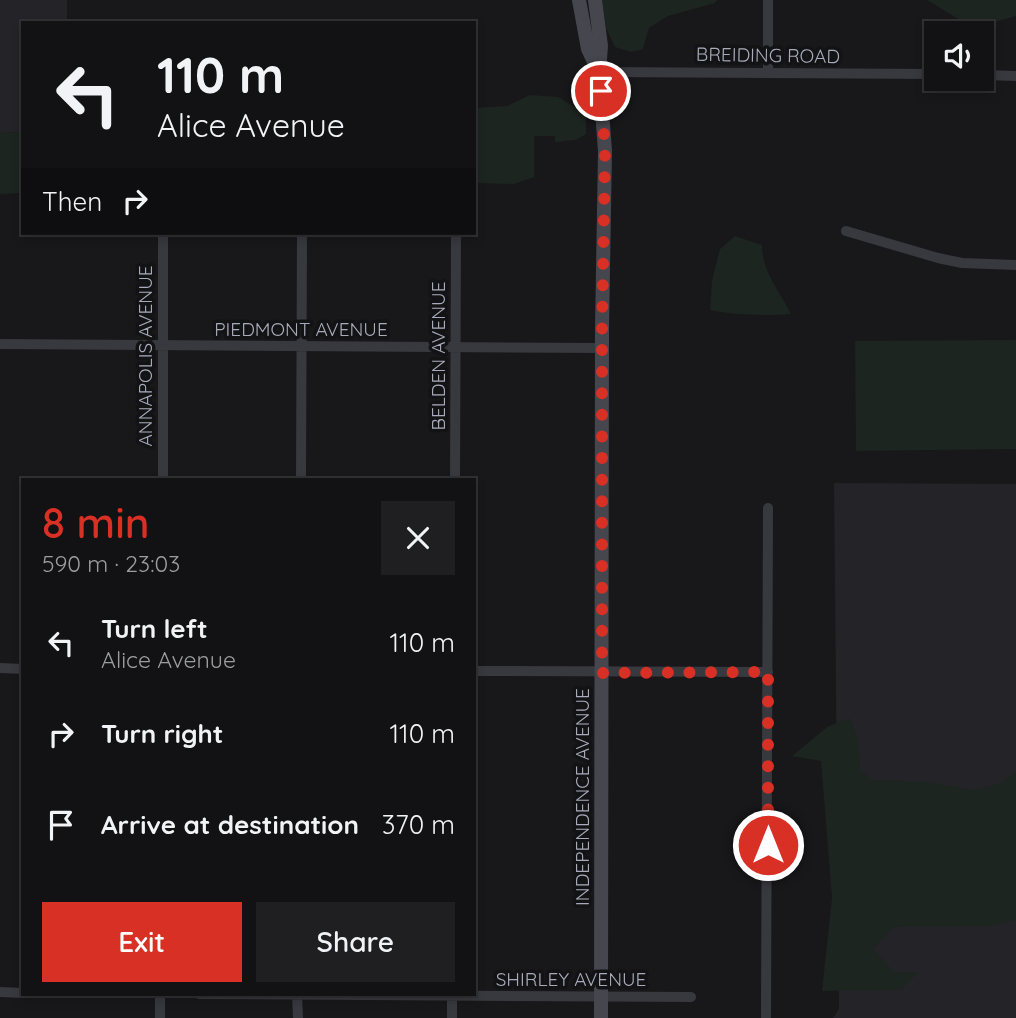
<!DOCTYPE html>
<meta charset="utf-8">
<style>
:root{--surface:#121114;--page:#1f1f22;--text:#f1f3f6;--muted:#9c9da0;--line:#313134;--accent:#d93025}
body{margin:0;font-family:Quicksand,sans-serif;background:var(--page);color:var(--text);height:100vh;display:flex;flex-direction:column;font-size:26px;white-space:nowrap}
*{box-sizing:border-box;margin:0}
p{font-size:23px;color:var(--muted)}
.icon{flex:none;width:38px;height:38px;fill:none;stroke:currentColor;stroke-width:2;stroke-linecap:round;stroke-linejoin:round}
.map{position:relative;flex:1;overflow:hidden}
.drawer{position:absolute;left:21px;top:478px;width:455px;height:518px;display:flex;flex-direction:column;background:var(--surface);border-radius:0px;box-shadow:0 4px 10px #0003,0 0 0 2px var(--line)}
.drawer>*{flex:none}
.guide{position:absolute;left:21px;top:21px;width:455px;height:214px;border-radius:0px;box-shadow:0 4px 10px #0003,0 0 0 2px var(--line);background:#121114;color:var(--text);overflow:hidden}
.buttons{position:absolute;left:924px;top:21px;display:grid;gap:14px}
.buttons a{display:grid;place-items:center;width:70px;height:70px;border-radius:0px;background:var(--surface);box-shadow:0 4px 10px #0003,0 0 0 2px var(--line);font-size:35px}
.pin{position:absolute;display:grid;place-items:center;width:60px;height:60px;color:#fff;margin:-30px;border:4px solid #fff;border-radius:50%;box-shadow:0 2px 7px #0007}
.me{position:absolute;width:77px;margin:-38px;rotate:0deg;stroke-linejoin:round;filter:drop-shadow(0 0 5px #0008)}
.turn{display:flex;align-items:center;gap:24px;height:147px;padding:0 21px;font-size:32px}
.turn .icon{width:91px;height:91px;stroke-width:2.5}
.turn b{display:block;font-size:49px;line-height:60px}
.then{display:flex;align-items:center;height:66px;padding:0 21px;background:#0003;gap:14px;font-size:26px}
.round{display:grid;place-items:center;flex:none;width:74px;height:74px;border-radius:0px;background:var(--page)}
.overview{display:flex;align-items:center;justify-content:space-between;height:119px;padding:0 21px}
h1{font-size:42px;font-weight:600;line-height:52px;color:var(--accent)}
.action{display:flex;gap:14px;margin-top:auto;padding:14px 21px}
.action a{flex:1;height:80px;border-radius:0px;background:var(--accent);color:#fff;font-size:28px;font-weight:600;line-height:80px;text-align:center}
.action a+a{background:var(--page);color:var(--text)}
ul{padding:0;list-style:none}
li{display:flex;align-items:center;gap:21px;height:91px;padding:0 21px}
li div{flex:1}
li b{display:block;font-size:26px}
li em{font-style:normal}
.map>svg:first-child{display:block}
</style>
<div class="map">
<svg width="1016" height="1018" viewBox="0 0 1016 1018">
<rect width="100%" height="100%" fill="#18171a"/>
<path fill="#242327" d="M0,0H67V23H23V132L0,133Z
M834,483L1016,484V1018H833L839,1009Z"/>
<path fill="#1d2520" d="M602,0H717L715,3L668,16L649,28L643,49L631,52L615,47L606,28Z
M927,0H1016V16L988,24L960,20Z
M530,95L558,97L586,114V134L576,140L555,142V136H534V177L514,184L474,183V108L507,106Z
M23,132V193L0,194V133Z
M735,236L762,245C762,272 780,291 791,314C767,316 733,315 710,310L712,281L720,249Z
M1016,340V449L856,451L855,341Z
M850,718L858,741L860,770L871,780L929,782L973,790L1002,783L1016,771V920L990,926L893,927L873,949L894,972L918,973L901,990L822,991L832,898L821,761L792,756L827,727Z"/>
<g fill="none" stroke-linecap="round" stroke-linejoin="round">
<path stroke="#38383f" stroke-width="10" d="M599,72L936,74
M768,73V0
M982,75L1016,76
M846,231L938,258L962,263L1016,265
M0,344L602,348
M163,480V233
M301,480L302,233
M455,480L456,233
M0,668L23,669
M474,671L768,672
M0,992L23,993
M160,994V1018
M199,994L691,997
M297,994L298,1018
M452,1018V994
M766,1018L768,508"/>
<path stroke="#46464f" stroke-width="14" d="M579,0L588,49L598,70
M595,0L601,46L599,72L605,151L602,329L601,1018"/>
</g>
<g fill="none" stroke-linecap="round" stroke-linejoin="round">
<path stroke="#d93025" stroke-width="12" stroke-dasharray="0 21.6" d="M601,91L605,151L602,329V673L768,672V845"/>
</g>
<g text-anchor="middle" stroke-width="7" stroke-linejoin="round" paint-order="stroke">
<g font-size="19" fill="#a9abba" stroke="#131215">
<text transform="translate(768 55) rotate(1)" y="7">BREIDING ROAD</text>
<text x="301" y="336">PIEDMONT AVENUE</text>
<text transform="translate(145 356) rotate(-90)" y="7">ANNAPOLIS AVENUE</text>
<text transform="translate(438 356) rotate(-90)" y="7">BELDEN AVENUE</text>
<text transform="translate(582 797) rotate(-90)" y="7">INDEPENDENCE AVENUE</text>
<text x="571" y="986">SHIRLEY AVENUE</text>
</g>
</g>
</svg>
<div class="buttons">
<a><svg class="icon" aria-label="sound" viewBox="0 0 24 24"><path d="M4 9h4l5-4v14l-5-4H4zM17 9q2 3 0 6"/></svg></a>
</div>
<div class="pin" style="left:601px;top:91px;background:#d93025"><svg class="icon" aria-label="arrive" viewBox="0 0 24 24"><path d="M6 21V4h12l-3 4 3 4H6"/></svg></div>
<svg class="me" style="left:768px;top:845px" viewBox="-20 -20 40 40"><circle r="17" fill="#d93025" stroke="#fff" stroke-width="3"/><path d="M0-11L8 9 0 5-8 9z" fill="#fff"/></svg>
<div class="guide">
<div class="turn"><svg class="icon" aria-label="left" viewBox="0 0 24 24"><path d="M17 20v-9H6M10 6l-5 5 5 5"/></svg><div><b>110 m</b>Alice Avenue</div></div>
<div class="then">Then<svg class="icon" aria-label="right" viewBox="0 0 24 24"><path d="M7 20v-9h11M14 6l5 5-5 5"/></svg></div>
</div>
<section class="drawer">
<div class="overview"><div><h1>8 min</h1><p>590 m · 23:03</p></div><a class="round"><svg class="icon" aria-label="close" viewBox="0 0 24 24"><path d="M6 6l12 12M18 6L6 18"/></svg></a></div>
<ul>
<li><svg class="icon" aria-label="left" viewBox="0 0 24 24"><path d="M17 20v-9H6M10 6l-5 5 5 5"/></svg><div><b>Turn left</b><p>Alice Avenue</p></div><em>110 m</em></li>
<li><svg class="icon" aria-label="right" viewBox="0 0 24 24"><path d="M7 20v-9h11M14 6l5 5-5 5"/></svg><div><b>Turn right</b></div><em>110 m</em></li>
<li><svg class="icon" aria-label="arrive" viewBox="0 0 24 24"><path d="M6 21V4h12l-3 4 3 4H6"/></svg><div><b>Arrive at destination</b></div><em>370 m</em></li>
</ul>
<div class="action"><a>Exit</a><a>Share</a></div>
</section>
</div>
